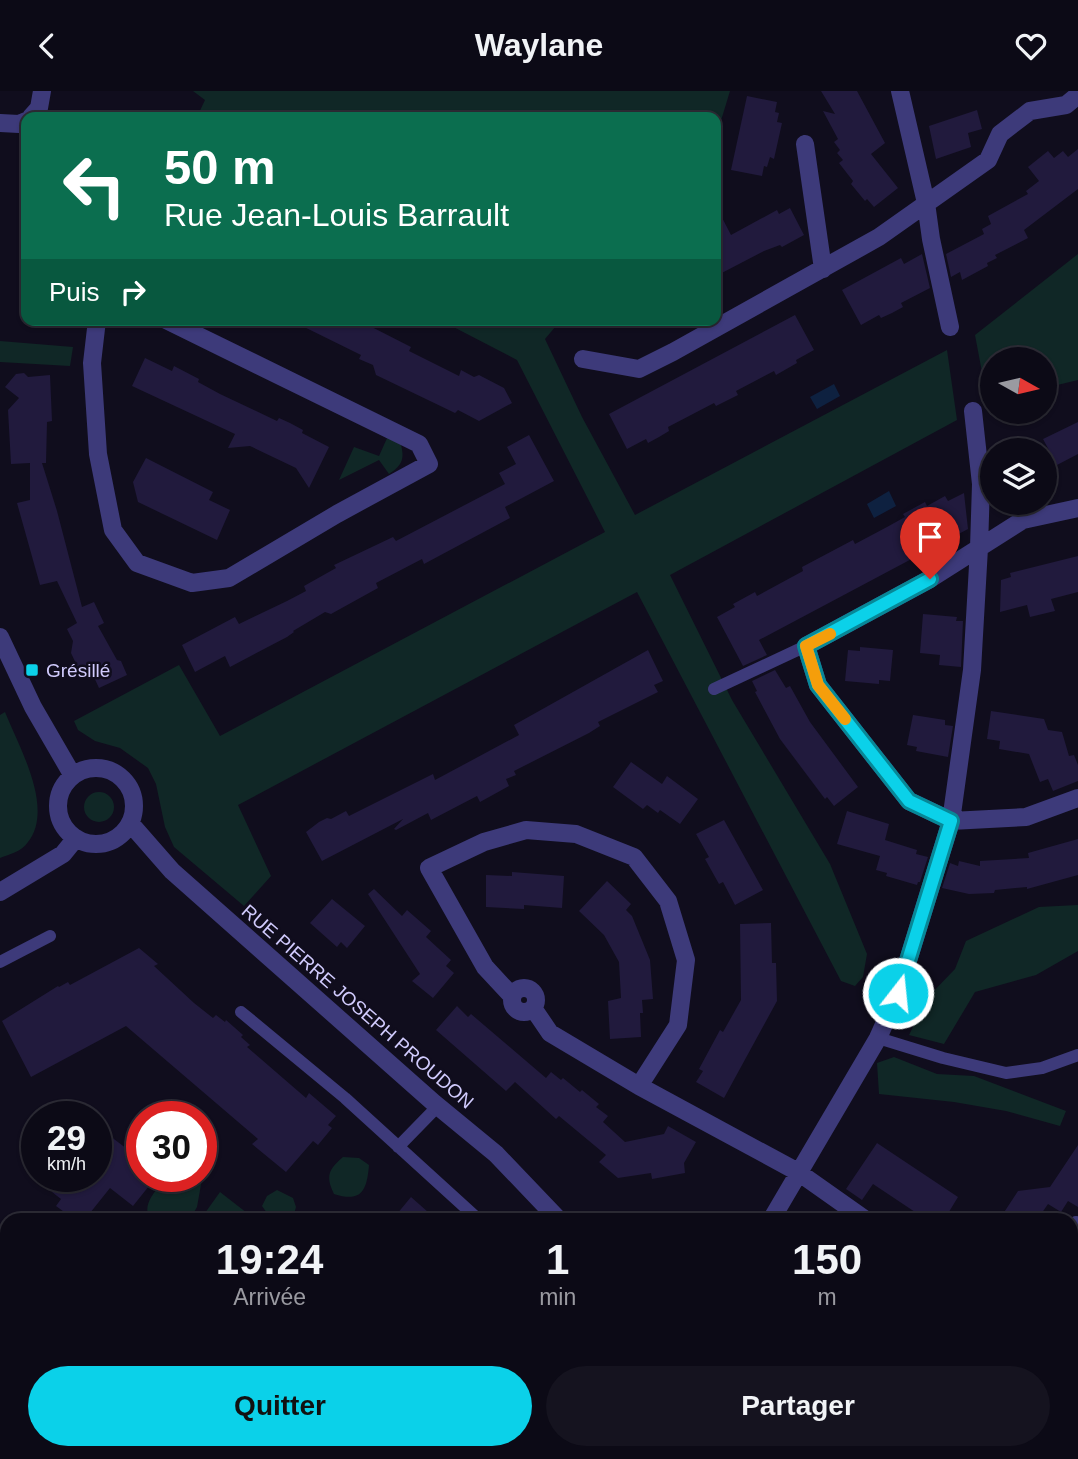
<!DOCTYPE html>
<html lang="fr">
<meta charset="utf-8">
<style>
:root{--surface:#0c0a16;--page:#15131f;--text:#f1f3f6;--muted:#9a9aa1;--line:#2c2b35;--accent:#0bd1e9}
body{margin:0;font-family:Arial,sans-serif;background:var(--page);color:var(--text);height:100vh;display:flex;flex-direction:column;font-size:26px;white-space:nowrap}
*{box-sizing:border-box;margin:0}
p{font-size:23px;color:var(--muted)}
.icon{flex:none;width:38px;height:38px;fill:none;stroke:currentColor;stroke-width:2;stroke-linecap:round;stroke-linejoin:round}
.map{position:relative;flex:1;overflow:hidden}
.details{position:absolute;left:0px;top:1122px;width:1078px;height:247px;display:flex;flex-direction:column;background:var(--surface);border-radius:21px 21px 0 0;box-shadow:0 2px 5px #0004,0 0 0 2px var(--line)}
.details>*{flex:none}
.banner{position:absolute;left:21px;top:21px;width:700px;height:214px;border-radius:14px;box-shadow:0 2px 5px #0004,0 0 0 2px var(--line);background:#0b6e4f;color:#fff;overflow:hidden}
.needle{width:46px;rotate:98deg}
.fabs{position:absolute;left:980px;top:256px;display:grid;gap:14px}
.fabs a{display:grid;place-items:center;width:77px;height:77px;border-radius:50%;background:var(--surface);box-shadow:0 2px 5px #0004,0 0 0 2px var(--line);font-size:35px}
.speed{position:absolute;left:21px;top:1010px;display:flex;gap:14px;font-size:35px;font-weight:700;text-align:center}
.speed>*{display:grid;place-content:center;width:91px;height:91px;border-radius:50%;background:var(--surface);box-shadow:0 2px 5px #0004,0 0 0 2px var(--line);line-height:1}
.speed small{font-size:18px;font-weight:400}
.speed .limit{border:10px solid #d22;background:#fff;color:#111}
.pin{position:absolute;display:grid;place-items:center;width:60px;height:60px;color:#fff;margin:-72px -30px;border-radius:50% 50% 50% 0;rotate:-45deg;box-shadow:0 0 7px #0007}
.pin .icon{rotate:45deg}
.me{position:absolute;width:77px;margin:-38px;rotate:16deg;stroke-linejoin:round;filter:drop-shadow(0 0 5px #0008)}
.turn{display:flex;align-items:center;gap:24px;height:147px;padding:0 28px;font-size:32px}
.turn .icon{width:91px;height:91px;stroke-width:2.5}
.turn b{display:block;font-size:49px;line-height:60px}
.then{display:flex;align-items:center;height:66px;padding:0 28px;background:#0003;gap:14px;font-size:26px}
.eta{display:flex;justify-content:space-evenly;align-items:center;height:119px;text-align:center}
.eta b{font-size:42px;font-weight:800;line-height:49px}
.action{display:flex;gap:14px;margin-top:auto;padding:14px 28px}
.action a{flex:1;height:80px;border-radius:42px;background:var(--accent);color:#111;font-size:28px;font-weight:800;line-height:80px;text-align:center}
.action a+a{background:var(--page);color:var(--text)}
header{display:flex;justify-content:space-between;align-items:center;height:91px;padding:0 28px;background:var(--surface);font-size:32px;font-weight:800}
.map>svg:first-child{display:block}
</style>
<header><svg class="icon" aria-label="back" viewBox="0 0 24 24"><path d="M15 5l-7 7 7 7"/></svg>Waylane<svg class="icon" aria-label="heart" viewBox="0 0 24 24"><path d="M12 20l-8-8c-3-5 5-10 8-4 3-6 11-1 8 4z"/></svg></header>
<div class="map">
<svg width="1078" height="1368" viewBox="0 0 1078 1368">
<rect width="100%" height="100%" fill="#100d1d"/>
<path fill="#102726" d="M193,0H730L716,46V26H197L205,9Z
M1078,163V289L1045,297V268H992V312L988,313L975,244Z
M440,229H561L545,248L582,326L635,424L947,259L957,329L670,484L732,609L830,773L867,863L863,886L855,895L841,890L637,501L238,714L271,785L244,815L174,756L165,736L156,693L148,677L120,657L95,650L78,639L74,630L179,574L220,645L605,441L517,269Z
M0,250L73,256L70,275L0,271Z
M388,345L401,354C405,369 401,375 389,383L379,369L339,389L354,356L379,365Z
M5,621C18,654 55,717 28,751C21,761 10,763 0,767V624Z
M84 716a15 15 0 1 1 30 0a15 15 0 1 1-30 0Z
M1078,814V860L1036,884L975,901L944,953L909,944L928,906L955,878L966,850L1039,816Z
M894,966L937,983L974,985L1066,1020L1060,1035L1006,1020L954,1011L879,1003L877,972Z
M343,1066L359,1067L369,1074C367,1099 362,1112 334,1103C325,1085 329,1078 343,1066Z
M156,1085H200L202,1088L197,1116L190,1128L150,1129C143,1115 151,1106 159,1095L152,1090Z
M277,1099L293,1107L296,1116L293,1127L272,1129L262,1115L267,1105Z
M220,1101L256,1129H200Z
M7,1254V1362H41L42,1368H0V1268L4,1265Z
M181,1362H324L319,1368H177Z
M785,1362H964L974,1368H790Z"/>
<path fill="#0e2140" d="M834,293L840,305L817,318L810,306Z
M889,400L896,415L874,427L867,413Z"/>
<path fill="#211a3d" d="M821,0H857L885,52L871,63L898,97L874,116L867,108L865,110L851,93L853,90L839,72L843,69L837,62L840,59L834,51L838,48L823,20L835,23Z
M747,5L777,11L775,21L779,22L777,31L782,32L774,68L770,66L767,76L764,75L762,85L731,79Z
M977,19L982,38L968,42L971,56L936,68L929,35Z
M1078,58V98L1024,139L1028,147L995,164L997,167L987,172L988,175L962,189L960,181L951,186L946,163L984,143L982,138L991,133L988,125L1028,103L1026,100L1039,90L1028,76L1048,60L1054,67L1063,60L1068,66Z
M716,115L731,144L777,119L779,123L790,117L804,144L782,156L780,154L764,160L716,185Z
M922,163L930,197L901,212L903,216L892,222L881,227L879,224L861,234L842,199L901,167L904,173Z
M795,224L814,259L796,269L797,272L776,284L774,280L736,300L738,304L716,315L714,312L668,336L669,340L659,346L648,352L646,348L627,358L609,323Z
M290,229H358L411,256L409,260L459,285L461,279L474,286L479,284L504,297L512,312L479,330L458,319L455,322L376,284L373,274L359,268L361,264Z
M145,267L172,280L174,275L199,288L198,291L220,303L277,330L279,327L290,332L303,339L302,342L329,356L309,397L296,377L250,355L228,357L235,343L132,295Z
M24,282L28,286L50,284L52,330L47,331L46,372H42L57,420L82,516L94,511L104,532L98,535L117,569L121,570L127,584L99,597L93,584L80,581L71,562L73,550L67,538L77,532L57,490L40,494L17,412L30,409V372L11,373L8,319L19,307L5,296L16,283Z
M1078,331V363L1057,374L1043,348Z
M529,344L554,390L505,416L510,427L424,473L422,468L376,492L378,497L331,523L325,521L293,540L294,541L287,546L230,576L225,565L195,581L182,554L235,526L239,533L287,510L306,500L304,495L336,477L334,474L393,446L396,450L505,393L499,382L516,373L507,356Z
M146,367L213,401L209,409L230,419L217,449L138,411L133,391Z
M964,402L968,438L759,549L767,564L743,575L717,526L735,516L733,513L755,501L757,505L803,480L802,476L853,449L855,453L887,436L905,426L903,423L925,411L927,415L945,405L948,410Z
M1078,465V501L1051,508L1055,520L1030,526L1027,514L1000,521L1001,489L1011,486L1010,482Z
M923,523L957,526L956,530H963L961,576L939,574L940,564L920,562Z
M860,556L893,559L890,590L879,589V593L845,590L848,559L860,560Z
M648,559L663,590L654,594L658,601L598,631L600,635L589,642L514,680L516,684L506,688L509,695L480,711L477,705L431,729L428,722L396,739L394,738L403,728L322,770L306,741L319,731L327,727L331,728L346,720L349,725L433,683L435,689L519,644L514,634Z
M775,579L786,597L790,595L810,631L858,696L834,715L827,706L825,708L780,648L755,601L757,600L752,590Z
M991,620L1044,628L1048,639L1062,641L1069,665L1074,664L1078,674V690L1053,700L1048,688L1040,691L1029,663L999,658L1000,650L987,648Z
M913,624L945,629V634L953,635L948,666L916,660L917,656L907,654Z
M631,671L662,693L667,685L698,708L680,733L660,719L658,722L647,714L643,718L613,696Z
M847,720L889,733L885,749L917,759L916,763L928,766L920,791H918L917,794L886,785L887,782L876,779L880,765L837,753Z
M724,729L763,799L735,814L723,791L719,793L705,768L709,766L696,743Z
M1078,748V784L1027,798V796L995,799L994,802L969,803L942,797L950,772L958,775L959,770L980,775V770L1029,767L1028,762Z
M512,781L564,785L562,817L524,814V818L486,816V784L512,785Z
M607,790L631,813L626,819L632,825L650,869L653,908L642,909L643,922H640L641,946L610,948L608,910L621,907L619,871L604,844L579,820Z
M374,798L402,825L407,819L431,840L426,846L451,869L446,875L454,882L433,907L412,890L420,883L368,803Z
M332,808L365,835L347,857L341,851L337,856L310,832Z
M771,832L772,872H776L777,910L724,1007L696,991L703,980L699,978L720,939L723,941L741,909L740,833Z
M139,857L158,873L154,875L194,912L213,927L216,924L225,931L226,929L243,944L241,946L250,954L247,956L306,1007L309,1002L336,1025L328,1034L332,1037L318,1054L313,1050L286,1081L252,1053L258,1048L126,935L31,986L2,930L58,895L59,896L68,891L70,894Z
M457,915L468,926L471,923L546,987L551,981L561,989L563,987L580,1001L582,999L599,1013L596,1016L608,1025L603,1031L625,1051L664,1043L668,1035L696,1051L684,1072L685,1082L652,1088L651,1082L618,1087L599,1071L606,1064L559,1025L556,1028L515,991L506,1000L436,939Z
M96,1045L104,1052L110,1045L131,1061L142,1047V1085H157L133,1115L110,1097L86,1127L76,1120L71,1126L56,1115L61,1108L52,1101L64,1085H96Z
M877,1052L958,1106L944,1129H927L873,1093L862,1109L846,1098Z
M1078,1054V1116L1068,1110L1061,1121L1048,1113L1037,1129H999L1018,1100L1050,1096Z
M411,1106L437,1129H392Z"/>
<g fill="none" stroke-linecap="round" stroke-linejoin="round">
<path stroke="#3d3a7a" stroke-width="12" d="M714,598L806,555
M0,871L50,845
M241,921L345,1007L479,1129
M878,947L943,967L1006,982L1042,977L1078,964
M398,1056L438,1015
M0,1361L5,1368"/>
<path stroke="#3d3a7a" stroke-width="18" d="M900,0L926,112L931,148L950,236
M31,26L39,17L42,0
M0,32L19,33L26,30
M805,53L823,178
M97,229L92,272L98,363L113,439L137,472L192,492L229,487L337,423L429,373L419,353L166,229
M583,268L639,278L673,261L879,146L988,69L1000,43L1030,20L1066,14L1078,4
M1078,417L1023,429L930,488L806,555L818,594L909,710L951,730L1026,726L1078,707
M0,546L33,616L73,685
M58 715a38 38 0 1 1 76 0a38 38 0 1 1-76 0Z
M130,732L172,780L434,1012L496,1063L559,1129
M0,801L63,763L76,747
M512 909a12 12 0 1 1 24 0a12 12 0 1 1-24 0Z
M512,905L485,876L429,777L484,751L526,739L576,743L634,766L668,810L686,869L678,934L639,995L550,942L533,917
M639,995L798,1081L866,1129
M771,1129L878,947L898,902L951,730L972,579L979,457L981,393L973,320
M1071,1142L1076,1134
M750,1362L755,1368
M637,1368L641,1362"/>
</g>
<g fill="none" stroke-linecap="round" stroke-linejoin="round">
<defs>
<path id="route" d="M898,902L951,730L909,710L818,594L806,555L930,488"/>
</defs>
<use href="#route" stroke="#078897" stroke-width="18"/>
<use href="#route" stroke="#0bd1e9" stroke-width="12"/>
<path stroke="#f59e0b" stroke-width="12" d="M830,543L806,555L818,594L845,628"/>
</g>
<rect fill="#0bd1e9" stroke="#100d1d" stroke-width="2.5" x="25" y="572" width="14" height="14" rx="3.5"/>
<g text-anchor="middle" stroke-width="5" stroke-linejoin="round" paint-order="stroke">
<g font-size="19" fill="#d1cbfd" stroke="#100d1d" text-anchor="start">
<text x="46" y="586">Grésillé</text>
</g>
<g font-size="19" fill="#d1cbfd" stroke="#100d1d">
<text transform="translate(358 915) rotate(41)" y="7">RUE PIERRE JOSEPH PROUDON</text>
</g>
</g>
</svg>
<div class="fabs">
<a><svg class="needle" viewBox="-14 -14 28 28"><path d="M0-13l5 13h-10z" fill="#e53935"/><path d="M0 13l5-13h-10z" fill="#9a9aa1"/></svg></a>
<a><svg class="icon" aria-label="layers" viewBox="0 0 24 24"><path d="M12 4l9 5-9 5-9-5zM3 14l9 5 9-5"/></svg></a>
</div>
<div class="speed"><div>29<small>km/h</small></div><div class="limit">30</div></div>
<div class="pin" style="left:930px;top:488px;background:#d93025"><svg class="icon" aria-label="arrive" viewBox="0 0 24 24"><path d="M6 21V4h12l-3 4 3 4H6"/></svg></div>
<svg class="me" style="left:898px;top:902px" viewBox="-20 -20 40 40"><circle r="17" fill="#0bd1e9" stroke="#fff" stroke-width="3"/><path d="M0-11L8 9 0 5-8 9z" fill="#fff"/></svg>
<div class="banner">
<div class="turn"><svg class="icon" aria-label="left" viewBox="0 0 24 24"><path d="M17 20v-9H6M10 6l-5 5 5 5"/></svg><div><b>50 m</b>Rue Jean-Louis Barrault</div></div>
<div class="then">Puis<svg class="icon" aria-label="right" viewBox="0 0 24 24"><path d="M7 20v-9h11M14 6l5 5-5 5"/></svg></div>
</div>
<section class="details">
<div class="eta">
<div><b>19:24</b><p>Arrivée</p></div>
<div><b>1</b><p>min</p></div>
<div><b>150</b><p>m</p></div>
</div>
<div class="action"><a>Quitter</a><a>Partager</a></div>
</section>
</div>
